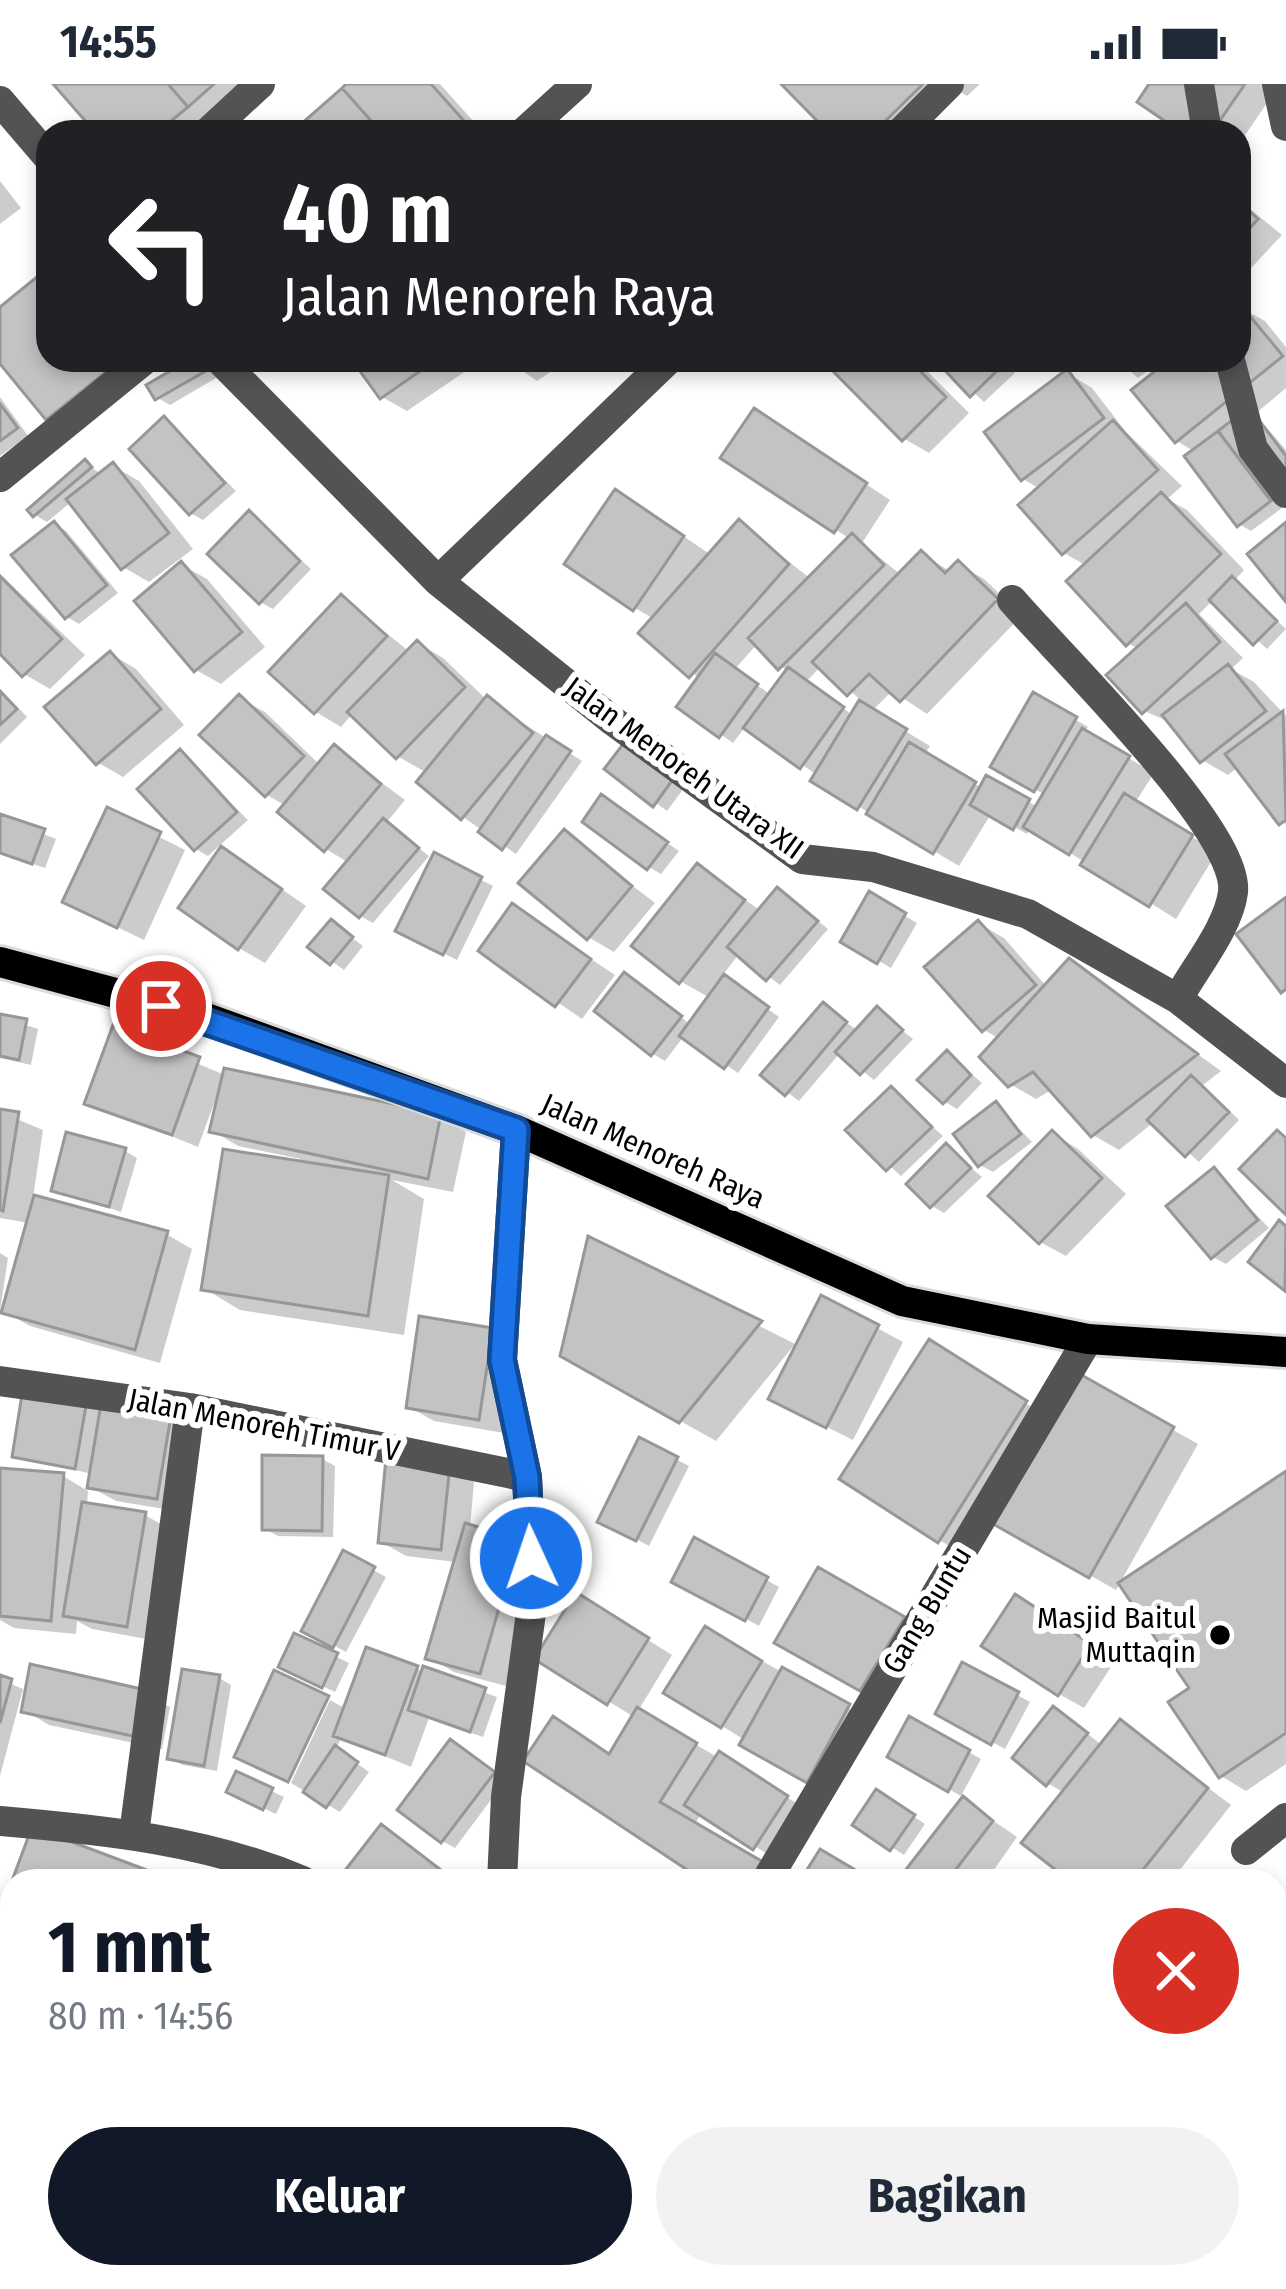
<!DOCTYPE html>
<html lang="id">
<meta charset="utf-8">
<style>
:root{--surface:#fff;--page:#f2f2f3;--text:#1f2937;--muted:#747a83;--accent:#111827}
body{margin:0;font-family:"Fira Sans Condensed",sans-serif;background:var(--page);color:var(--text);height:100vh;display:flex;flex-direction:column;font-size:45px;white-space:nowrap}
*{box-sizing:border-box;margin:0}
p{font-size:39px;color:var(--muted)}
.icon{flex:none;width:66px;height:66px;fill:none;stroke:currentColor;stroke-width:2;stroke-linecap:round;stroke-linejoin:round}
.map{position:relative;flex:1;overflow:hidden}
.sheet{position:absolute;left:0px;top:1785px;width:1287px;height:420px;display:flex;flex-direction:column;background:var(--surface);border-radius:36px 36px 0 0;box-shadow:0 6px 18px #0003}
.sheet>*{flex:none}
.banner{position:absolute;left:36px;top:36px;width:1215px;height:252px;border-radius:36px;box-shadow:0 6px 18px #0003;background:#202124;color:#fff;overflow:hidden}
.pin{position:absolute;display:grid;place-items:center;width:102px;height:102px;color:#fff;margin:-51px;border:6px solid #fff;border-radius:50%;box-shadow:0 3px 12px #0007}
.me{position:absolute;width:132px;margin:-66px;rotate:357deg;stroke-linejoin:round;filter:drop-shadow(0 0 9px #0008)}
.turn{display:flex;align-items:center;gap:42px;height:252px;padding:0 48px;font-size:54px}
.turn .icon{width:156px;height:156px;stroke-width:2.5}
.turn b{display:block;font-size:84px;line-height:102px}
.round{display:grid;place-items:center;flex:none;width:126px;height:126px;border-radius:63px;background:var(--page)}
.summary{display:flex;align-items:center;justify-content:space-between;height:204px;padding:0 48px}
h1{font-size:72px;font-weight:700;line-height:90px;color:var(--accent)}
.primary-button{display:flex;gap:24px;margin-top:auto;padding:24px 48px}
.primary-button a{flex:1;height:138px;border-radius:72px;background:var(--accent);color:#fff;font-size:48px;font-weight:700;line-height:138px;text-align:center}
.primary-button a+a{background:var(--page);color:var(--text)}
.status{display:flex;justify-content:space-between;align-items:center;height:84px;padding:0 60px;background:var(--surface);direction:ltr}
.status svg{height:33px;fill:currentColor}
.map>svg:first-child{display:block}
</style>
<div class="status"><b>14:55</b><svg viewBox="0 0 49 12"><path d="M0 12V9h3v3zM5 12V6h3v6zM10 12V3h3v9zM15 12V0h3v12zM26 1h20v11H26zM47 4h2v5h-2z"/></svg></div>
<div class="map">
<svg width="1286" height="2205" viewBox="0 0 1286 2205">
<rect width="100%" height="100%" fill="#fff"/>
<path fill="#0003" fill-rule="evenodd" d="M57,0H255L200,48H99Z
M351,0H440L483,48H296Z
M785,0H980L967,12L957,6L914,48H832Z
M1153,0H1280L1239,60V48H1186Z
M0,97L21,124L0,140Z
M1239,116L1282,151L1239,197Z
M1239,223L1265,237L1286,263V304L1255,330L1286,366V421L1251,447L1239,440L1195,368L1177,357L1173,276H1239Z
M195,276L221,291L170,321L158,314Z
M356,276H482L407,327L382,313Z
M507,276H568L537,297Z
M826,276H916L969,329L929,369L903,354Z
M939,276H1003L1015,289L984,318Z
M1118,276H1163L1138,294Z
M1067,289L1092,304L1126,348L1182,402L1167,415L1187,426L1244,486L1234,497L1286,545L1267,565L1213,516L1199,530L1243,574L1231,585L1254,598L1286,632V741L1238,683L1228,691L1202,676L1172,639L1144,627L1139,566L1128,559L1087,482L1064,469L1040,405L1023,395Z
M0,313L28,352L0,372Z
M164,336L236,407L203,436L190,429Z
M780,343L890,416L862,459L901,491L922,470L951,488L958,480L984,495L1022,531L927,630L892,607L872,627L930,662L925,670L982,704L987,695L1038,723L1045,711L994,681L1034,612L1088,643L1084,648L1154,689L1135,719L1217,768L1176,835L1030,744L1027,750L991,730L959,782L814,696L817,691L746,642L733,659L680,622L699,596L654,535L635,524L642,424L711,471L739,439L811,495L850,455L725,373ZM757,560L788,588L771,611L735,585ZM821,582L862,617L855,633L807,597Z
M86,379L102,391L113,382L139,397L193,465L149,498L123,483L71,418L47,438L35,431Z
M249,430L311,485L273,525L260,518Z
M54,440L66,447L118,509L79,540L67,533Z
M182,481L207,495L265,563L221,600L196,586Z
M0,490L85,571L50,605L24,590L0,565Z
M342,514L410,568L418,559L443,574L487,616L582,677L516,770L463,733L427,689L397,672L353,629L341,643L316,628Z
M111,570L136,585L184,641L123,693L97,678Z
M0,605L27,633L0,660Z
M239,614L265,628L320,681L335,664L405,716L386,739L429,772L373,839L360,832L349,779L326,765L286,722L267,711Z
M180,669L248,736L208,772L196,765Z
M609,685L687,700L667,727Z
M614,722L679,767L661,790L649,783Z
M108,727L185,766L144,856L92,831Z
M0,733L56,755L45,784L0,769Z
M564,749L655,819L614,868L588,853Z
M435,772L493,802L457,876L411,853Z
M247,781L306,822L265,879L239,864Z
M698,783L761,827L790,814L828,845L780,901L739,870L722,892L779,933L738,989L684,952L665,977L653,970L637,899L691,941L710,914L680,897Z
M870,811L917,839L891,884L844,857Z
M513,823L615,891L582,935L482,866Z
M332,839L363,862L344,886L312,863Z
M978,839L1004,854L1047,903L1070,878L1221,987L1203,1001L1239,1036L1199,1078L1154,1038L1119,1066L1093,1051L1053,1005L1036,1015L1010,1000L1000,955L984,946Z
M824,922L858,947L877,926L913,955L874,996L840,969L799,1017L764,991Z
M0,933L38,945L31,981L0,974Z
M114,945L225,991L440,1033L466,1048L453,1108L392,1096L424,1115L404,1251L240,1226L205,1205L301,1075L238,1062L213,1047L216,1014L198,1063L88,1018Z
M948,970L982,999L957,1025L945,1018Z
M891,1006L943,1052L901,1092L849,1046Z
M996,1021L1032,1058L993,1088L980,1081Z
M0,1028L43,1046L33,1114L166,1150L192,1165L160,1279L30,1242L5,1228L29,1139L0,1134Z
M1053,1050L1078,1065L1126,1110L1066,1172L1040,1158Z
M946,1063L982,1093L944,1129L932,1122Z
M125,1067L137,1074L121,1128L54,1105Z
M1214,1087L1269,1144L1226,1180L1213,1173Z
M590,1156L795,1260L716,1357L563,1271Z
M0,1169L8,1174L0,1227Z
M823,1215L903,1258L853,1356L797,1328Z
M492,1247L504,1349L434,1337L409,1323Z
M1079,1293L1198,1360L1116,1506L998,1439L1049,1347L965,1471L939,1456L1013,1312L1057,1338Z
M86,1319L103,1328L171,1329L196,1344L183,1428L116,1417L90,1403L92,1390L15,1372Z
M641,1357L689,1382L649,1462L601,1436Z
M322,1375L335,1382L333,1453L278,1452L265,1445Z
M449,1383L474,1398L470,1444L543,1473L506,1602L454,1588L428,1573L456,1478L406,1472L381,1458Z
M1286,1391V1680L1246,1707L1221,1692L1193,1605Z
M63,1392L88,1407L87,1422L145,1431L171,1446L152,1556L92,1545L77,1537L76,1550L14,1544L0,1536V1396Z
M696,1457L779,1503L759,1542L675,1497Z
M344,1470L386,1493L346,1568L305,1546Z
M602,1527L672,1571L638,1627L812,1728L780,1778L702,1729L694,1741L790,1797H712L554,1636L611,1671L634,1633L538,1574Z
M1041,1528L1115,1577L1084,1624L1059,1610Z
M295,1553L349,1579L335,1608L294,1589Z
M731,1560L873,1638L833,1711L722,1642Z
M964,1582L1030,1618L1005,1665L939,1629Z
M416,1585L497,1613L483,1653L429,1634L411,1683L341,1654L336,1665L369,1688L340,1728L291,1699L330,1616L346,1625Z
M219,1594L231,1601L217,1687L183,1681L170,1674Z
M0,1595L23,1605L0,1692Z
M145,1609L170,1623L162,1665L49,1641L24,1626Z
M1066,1633L1103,1662L1121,1638L1231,1721L1171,1797H1075L1065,1709L1047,1699Z
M911,1636L981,1675L961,1712L891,1672Z
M463,1666L505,1697L455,1764L442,1757Z
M237,1691L284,1713L276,1730L242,1714Z
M889,1716L925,1740L904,1771L856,1740Z
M963,1716L1017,1753L986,1797H901Z
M394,1751L451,1795L450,1797H359Z
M0,1901L12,1903V2013L0,2012Z
M327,2193H399L386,2205H314Z
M435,2193H481L496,2205H421Z
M539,2193H653L654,2194L643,2205H527Z
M742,2193H864L849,2205H754Z"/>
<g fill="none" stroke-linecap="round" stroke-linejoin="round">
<path stroke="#a1a1a1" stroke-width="21" d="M1275,1938L1286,1926
M1102,2205L1105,2193"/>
</g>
<path fill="#c3c3c3" stroke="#979797" stroke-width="3" d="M53,0H168L188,23L158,48H95Z
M168,0H214L188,23Z
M346,0H431L474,48H381L342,4Z
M781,0H923L874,48H828Z
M1149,0H1245L1212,48H1181L1137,18Z
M342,4L381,48H292Z
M1239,117L1258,135L1239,156Z
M48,184V276H121L46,336L0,280V223Z
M1239,219L1283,272L1175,359L1131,306L1169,276H1239Z
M189,276H206L211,284L155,316L146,301Z
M352,276H436L380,315Z
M822,276H909L946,313L902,357Z
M935,276H1000L1004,280L970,313Z
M1067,285L1104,334L1021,397L984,348Z
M0,320L18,344L0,357Z
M1249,323L1286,372V406L1271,417L1218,347Z
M754,324L867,399L834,449L720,374Z
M164,332L225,399L189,431L129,365Z
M1113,336L1158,386L1062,471L1018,421Z
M1218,347L1271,417L1237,443L1184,372Z
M85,375L92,383L33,433L27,426Z
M113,378L169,449L121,486L66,415Z
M615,405L684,452L633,527L564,480Z
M1161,408L1221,470L1126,562L1066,497Z
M249,426L300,477L259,520L207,470Z
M739,435L789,480L689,594L638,549Z
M54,437L107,501L65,535L11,471Z
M1286,438V518L1247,470Z
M852,449L884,481L778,586L748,554Z
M921,466L945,489L958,476L998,515L900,618L869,590L847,612L812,578Z
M181,477L242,548L194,588L134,517Z
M0,492L62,555L22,593L0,570Z
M1232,492L1277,537L1253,561L1209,516Z
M341,510L387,552L314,630L268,588Z
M1186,519L1220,558L1142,630L1106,591Z
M417,556L465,603L396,675L347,628Z
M110,567L161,625L96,681L44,623Z
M715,569L758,600L719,654L676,623Z
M1228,580L1266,627L1200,679L1162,631Z
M788,583L844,623L800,685L743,644Z
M0,607L17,625L0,641Z
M1033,608L1077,633L1034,708L990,683Z
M239,610L304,672L265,713L199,651Z
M487,611L533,649L461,736L416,698Z
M859,616L907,645L857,726L810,697Z
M1283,627L1286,736L1279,741L1225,670Z
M1082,644L1130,672L1069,771L1023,743Z
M546,651L571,667L502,766L478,748Z
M627,655L676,691L653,723L604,685Z
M909,658L976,698L933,770L866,730Z
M334,660L381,700L324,768L277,728Z
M180,665L237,728L194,767L137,705Z
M986,691L1030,715L1013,746L970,721Z
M1124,709L1193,751L1149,823L1080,781Z
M601,710L668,758L647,786L582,738Z
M107,723L161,748L117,844L62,818Z
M0,730L45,745L32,780L0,769Z
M383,734L419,764L359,834L323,805Z
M564,745L632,802L587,856L518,799Z
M221,762L282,805L238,866L178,824Z
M434,768L482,793L443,871L395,847Z
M697,779L745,816L679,900L631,862Z
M777,803L818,837L766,897L727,863Z
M869,807L906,829L877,880L840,858Z
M1286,813V905L1281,909L1236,850Z
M512,819L591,875L555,923L478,867Z
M331,835L353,853L330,881L307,863Z
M978,836L1036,901L982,948L924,883Z
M1069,874L1198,970L1091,1053L1033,988L1008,1003L979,973Z
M624,888L682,932L651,972L594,927Z
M724,890L769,923L724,985L679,952Z
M823,918L847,938L785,1012L760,991Z
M877,922L903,946L860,991L835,968Z
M0,930L27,935L19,976L0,972Z
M113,941L200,973L172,1051L84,1020Z
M947,966L971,991L943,1020L917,996Z
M224,984L441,1030L428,1095L209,1048Z
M1191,991L1229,1028L1185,1073L1147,1036Z
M891,1002L932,1043L886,1087L845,1046Z
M996,1017L1021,1050L978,1083L953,1050Z
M0,1025L19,1028L3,1127L0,1126Z
M1052,1046L1102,1094L1039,1160L988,1112Z
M1277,1046L1286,1054V1131L1239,1085Z
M66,1048L126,1064L109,1123L51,1107Z
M946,1059L971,1084L930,1124L906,1100Z
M223,1065L389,1091L368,1232L201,1206Z
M1214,1083L1258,1136L1211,1175L1166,1122Z
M34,1111L168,1147L135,1266L1,1229Z
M1279,1136L1286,1142L1285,1207L1248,1178Z
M588,1152L762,1237L679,1339L560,1272Z
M821,1211L879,1241L826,1344L768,1315Z
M419,1232L493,1244L479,1336L406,1324Z
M929,1255L1027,1317L938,1459L839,1395Z
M1078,1289L1174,1343L1089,1494L993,1440Z
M23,1304L87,1316L75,1385L12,1373Z
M102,1314L172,1326L157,1415L87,1404Z
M639,1353L678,1373L636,1457L597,1438Z
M262,1371L323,1372L322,1447L262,1446Z
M386,1374L450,1381L441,1466L378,1459Z
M0,1384L64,1389L51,1537L0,1532Z
M1286,1387V1649L1219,1694L1168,1618L1189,1604L1118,1499Z
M82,1418L146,1428L127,1543L63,1532Z
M465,1439L519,1455L480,1590L425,1575Z
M694,1453L768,1493L745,1537L671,1498Z
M343,1466L375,1483L333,1564L301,1547Z
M818,1483L905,1533L860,1607L774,1559Z
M576,1508L649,1554L607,1621L534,1575Z
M1015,1510L1091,1560L1058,1612L981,1562Z
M705,1542L762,1577L721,1644L663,1609Z
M294,1549L338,1569L322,1604L278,1583Z
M366,1563L418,1582L385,1671L333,1652Z
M962,1578L1019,1608L991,1661L935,1630Z
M30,1580L146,1606L137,1653L21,1628Z
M423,1582L486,1604L470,1648L408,1626Z
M782,1583L850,1620L807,1699L739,1661Z
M182,1585L220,1591L204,1682L167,1675Z
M274,1586L329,1612L288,1698L234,1673Z
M0,1591L12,1595L0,1639Z
M1053,1622L1088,1649L1046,1702L1012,1674Z
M637,1623L697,1659L660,1718L796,1797H704L523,1677L553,1632L609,1670Z
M909,1632L970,1666L948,1708L887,1673Z
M1120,1635L1208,1704L1134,1797H1070L1021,1759Z
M450,1655L495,1688L441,1759L397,1726Z
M335,1661L358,1678L326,1724L303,1708Z
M719,1667L788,1712L753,1766L684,1721Z
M236,1687L273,1704L263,1726L226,1708Z
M876,1705L915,1731L890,1767L852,1741Z
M963,1712L993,1737L947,1797H897Z
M381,1740L441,1786L432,1797H354L343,1789Z
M32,1743L176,1797H12V1863L0,1859V1829Z
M820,1765L874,1797H800Z
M0,1898L12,1900V2004L0,2002Z
M71,2193H138L151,2205H84Z
M322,2193H358L345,2205H309Z
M430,2193H471L482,2205H417Z
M535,2193H636L624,2205H523Z
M738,2193H804L789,2205H750Z"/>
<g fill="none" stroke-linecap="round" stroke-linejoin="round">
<defs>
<path id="major" d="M0,878L201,932L516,1046L902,1217L1088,1255L1286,1268"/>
</defs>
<use href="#major" stroke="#dbdbdb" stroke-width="36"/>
<path stroke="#535353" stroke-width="30" d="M1199,0L1207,48
M1277,0L1286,42
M0,17L48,73
M208,48L260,0
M524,48L577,0
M901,48L949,0
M220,276L438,497L613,637L802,775L873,783L1028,830L1178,915L1286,999
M1230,276L1253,365L1286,409
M0,393L144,276
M438,497L668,276
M1012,516C1057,569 1240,746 1233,808C1229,843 1194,885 1178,915
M0,1297L190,1324L527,1393
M0,1737C104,1746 205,1756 303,1797
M134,1750L190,1324
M1246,1766L1286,1734
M502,1797L506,1713L533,1514L527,1393L502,1276L516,1046
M766,1797L1088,1255
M653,2193L665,2205
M292,2205L305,2193
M512,2205L515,2193"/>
<use href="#major" stroke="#000" stroke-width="30"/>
</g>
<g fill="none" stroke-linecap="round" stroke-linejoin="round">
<defs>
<path id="route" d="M161,922L516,1046L502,1276L527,1393L531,1474"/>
</defs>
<use href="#route" stroke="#114b97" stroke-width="30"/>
<use href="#route" stroke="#1a73e8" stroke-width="21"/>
</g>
<circle fill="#000" stroke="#fff" stroke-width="4.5" cx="1220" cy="1551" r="12"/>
<g text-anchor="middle" stroke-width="12" stroke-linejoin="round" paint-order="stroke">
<g font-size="30" fill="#000" stroke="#fff">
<text transform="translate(684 684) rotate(36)" y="10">Jalan Menoreh Utara XII</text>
<text transform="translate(653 1067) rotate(24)" y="10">Jalan Menoreh Raya</text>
<text transform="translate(264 1341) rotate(11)" y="10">Jalan Menoreh Timur V</text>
<text transform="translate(927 1526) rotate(-59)" y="10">Gang Buntu</text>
</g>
<g font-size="30" fill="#000" stroke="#fff" text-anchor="end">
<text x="1196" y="1544">Masjid Baitul<tspan x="1196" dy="34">Muttaqin</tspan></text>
</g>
</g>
</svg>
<div class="pin" style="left:161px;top:922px;background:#d93025"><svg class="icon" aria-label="arrive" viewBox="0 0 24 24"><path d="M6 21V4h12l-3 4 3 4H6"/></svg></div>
<svg class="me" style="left:531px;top:1474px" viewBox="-20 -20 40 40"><circle r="17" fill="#1a73e8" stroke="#fff" stroke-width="3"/><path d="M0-11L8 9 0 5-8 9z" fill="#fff"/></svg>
<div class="banner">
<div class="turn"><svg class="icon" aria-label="left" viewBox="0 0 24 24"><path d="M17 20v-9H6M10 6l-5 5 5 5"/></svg><div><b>40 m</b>Jalan Menoreh Raya</div></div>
</div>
<section class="sheet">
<div class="summary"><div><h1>1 mnt</h1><p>80 m · 14:56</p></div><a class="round" style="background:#d93025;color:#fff"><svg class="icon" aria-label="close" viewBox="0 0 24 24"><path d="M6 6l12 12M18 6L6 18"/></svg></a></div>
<div class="primary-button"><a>Keluar</a><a>Bagikan</a></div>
</section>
</div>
